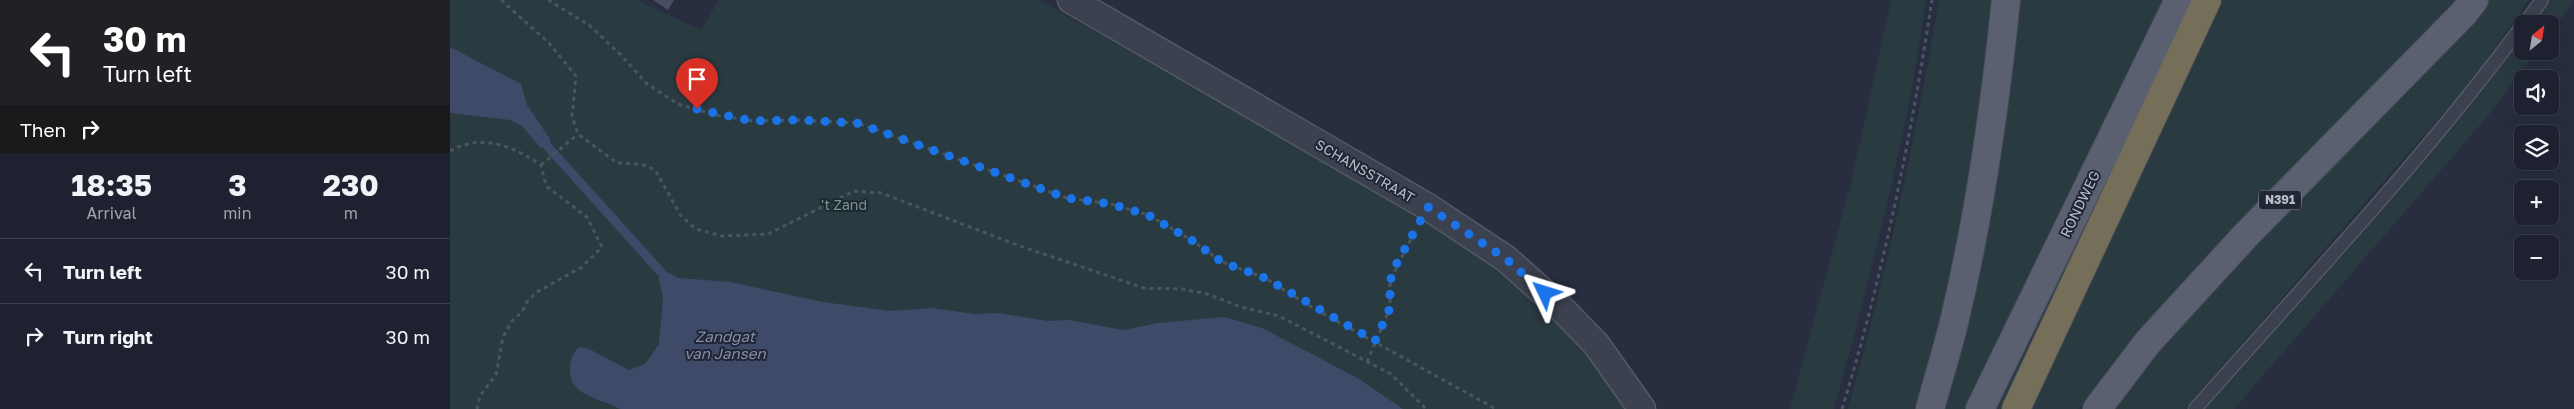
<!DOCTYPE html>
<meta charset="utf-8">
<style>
:root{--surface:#1e2230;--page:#262a38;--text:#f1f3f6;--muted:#a1a4ab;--line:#3c3f4c}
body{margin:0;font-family:"Golos Text",sans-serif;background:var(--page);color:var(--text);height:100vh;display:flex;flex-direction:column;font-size:19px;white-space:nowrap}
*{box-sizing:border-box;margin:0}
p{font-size:16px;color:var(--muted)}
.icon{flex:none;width:28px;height:28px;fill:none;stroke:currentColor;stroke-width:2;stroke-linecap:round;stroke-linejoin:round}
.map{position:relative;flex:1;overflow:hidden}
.details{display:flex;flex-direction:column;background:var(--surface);width:450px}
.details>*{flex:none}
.hud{background:#202124;color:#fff;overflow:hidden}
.needle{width:32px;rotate:30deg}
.controls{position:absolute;left:2064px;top:15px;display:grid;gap:10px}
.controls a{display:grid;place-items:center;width:45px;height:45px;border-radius:8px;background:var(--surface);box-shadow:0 5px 20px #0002,0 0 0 1px var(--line);font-size:25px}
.pin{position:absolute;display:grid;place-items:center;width:42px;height:42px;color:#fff;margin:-51px -21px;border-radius:50% 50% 50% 0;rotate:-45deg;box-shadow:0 0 5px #0007}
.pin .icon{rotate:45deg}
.me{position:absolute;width:55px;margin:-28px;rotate:311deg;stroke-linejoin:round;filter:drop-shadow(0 0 4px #0008)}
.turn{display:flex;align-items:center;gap:18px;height:105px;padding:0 20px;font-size:22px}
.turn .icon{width:65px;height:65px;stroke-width:2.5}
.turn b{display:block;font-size:35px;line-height:42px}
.then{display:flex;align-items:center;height:48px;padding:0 20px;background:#0003;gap:10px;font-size:19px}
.eta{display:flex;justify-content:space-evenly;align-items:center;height:85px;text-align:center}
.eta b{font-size:30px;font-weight:700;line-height:35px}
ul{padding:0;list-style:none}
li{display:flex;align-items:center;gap:15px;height:65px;padding:0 20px;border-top:1px solid var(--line)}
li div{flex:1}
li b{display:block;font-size:19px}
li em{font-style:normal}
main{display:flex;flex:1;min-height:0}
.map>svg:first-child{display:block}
</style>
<main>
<section class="details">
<div class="hud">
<div class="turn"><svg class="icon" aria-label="left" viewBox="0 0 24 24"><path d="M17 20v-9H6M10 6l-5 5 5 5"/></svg><div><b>30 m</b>Turn left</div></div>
<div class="then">Then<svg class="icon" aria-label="right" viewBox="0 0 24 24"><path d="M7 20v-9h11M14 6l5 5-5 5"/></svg></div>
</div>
<div class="eta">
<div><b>18:35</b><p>Arrival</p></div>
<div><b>3</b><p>min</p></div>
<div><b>230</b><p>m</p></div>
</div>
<ul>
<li><svg class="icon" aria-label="left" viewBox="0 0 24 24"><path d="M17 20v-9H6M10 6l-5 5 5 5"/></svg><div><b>Turn left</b></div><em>30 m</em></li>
<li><svg class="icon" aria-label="right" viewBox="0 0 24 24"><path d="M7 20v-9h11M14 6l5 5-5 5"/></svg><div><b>Turn right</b></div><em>30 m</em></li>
</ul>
</section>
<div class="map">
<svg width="2124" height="409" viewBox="0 0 2124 409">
<rect width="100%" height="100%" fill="#282e40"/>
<path fill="#2a3a41" d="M0,0H187L251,30L269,0H589L960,209L1054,269L1126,338L1179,409H0Z
M1441,0H1476C1457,138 1421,275 1384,409H1340L1402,179Z
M1489,0H1546L1525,175L1471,409H1398C1436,274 1466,138 1489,0Z
M1567,0H1716L1517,409H1492Z
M1741,0L1554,409H1541Z
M1768,0H2008L1692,333L1629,409H1578Z
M2036,0H2079L2024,78L1735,409H1656L1701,352Z
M2102,0H2124L2100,34V24H2084Z
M2072,39V51H2088L2037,117L1784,409H1755C1863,288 1975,169 2072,39Z"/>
<path fill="#3f4a68" d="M0,47L71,84L77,105L100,139L101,145L91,148L73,127L61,120L0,113Z
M213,270L229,278L280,282L373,302L440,311L482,308L524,314L549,313L598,321L619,320L673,330L708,323L774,317L812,328L860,353L909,379L953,409H170C152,398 118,397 120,368C120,360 123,352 130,347L139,349L179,370L195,364L209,344L213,297L208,276Z"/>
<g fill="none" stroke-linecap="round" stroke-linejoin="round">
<path stroke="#3f4a68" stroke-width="9" d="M98,147L210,271"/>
</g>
<path fill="#484e61" d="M203,0H224L218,10Z"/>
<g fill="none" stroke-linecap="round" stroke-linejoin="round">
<defs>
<path id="lane" d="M2074,24L2092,0
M1745,409C1856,283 1972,161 2072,26"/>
<path id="street" d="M621,0L978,207L1055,258L1108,305L1146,344L1192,409"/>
<path id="primary" d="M1480,409C1488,379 1498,348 1505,318C1530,213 1545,107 1556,0
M1530,409L1729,0
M1647,409L1698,342L1796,235L2013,14L2024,0"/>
<path id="highway" d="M1566,409L1757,0"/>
</defs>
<use href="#lane" stroke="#545967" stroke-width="15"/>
<use href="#street" stroke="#545967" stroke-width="29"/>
<use href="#primary" stroke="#464a59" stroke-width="30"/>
<use href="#highway" stroke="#444957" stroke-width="30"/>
<path stroke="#48575e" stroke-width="3" stroke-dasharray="4 4" stroke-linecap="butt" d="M51,0L99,43L126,76L122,116L128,134L167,163L191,164L205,170L231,216L246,229L272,236L318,234L404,191L431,193L570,246L694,288L732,289L757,294L791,307L829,316L941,374L976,409
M98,0L139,25L170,54L197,84L228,104L265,115L303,121L347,120L407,123L617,198L661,204L698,215L743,241L772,262L815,278L863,308L1046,409
M0,151C31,133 63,146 91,165L96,186L137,217L152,247L132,267L87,292L78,300L72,312L62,321L53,337L46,375L30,396L27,409
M91,165L128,134
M917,362L940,308V281L965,231
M1392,409C1433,276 1461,137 1482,0"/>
<use href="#lane" stroke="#3c4150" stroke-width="12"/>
<use href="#street" stroke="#3c4150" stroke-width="26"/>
<use href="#primary" stroke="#5a6070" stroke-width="28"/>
<use href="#highway" stroke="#756f5a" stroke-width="28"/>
</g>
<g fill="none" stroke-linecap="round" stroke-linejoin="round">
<path stroke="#1a73e8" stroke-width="9" stroke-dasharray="0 16.2" d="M247,109L302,121L347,120L407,123L617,198L661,204L698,215L743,241L772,262L815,278L925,341L940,308V281L947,263L978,207L1055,258L1095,293"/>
</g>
<g text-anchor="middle" stroke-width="4" stroke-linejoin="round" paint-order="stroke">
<rect fill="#212635" stroke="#8b909d" stroke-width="1" x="1809" y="190.5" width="42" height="19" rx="4"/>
<g font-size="12" font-weight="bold" fill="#b9bdca">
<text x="1830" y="204">N391</text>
</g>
<g font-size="14" fill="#b9bdca" stroke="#212635">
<text transform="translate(915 171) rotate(30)" y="5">SCHANSSTRAAT</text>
<text transform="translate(1630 204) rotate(-64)" y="5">RONDWEG</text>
</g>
<g font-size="14" fill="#729982" stroke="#212635">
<text x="394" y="210">'t Zand</text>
</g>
<g font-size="15" font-style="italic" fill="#838eaf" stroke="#212635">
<text x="275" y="342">Zandgat<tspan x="275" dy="17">van Jansen</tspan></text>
</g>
</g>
</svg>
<div class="controls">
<a><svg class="needle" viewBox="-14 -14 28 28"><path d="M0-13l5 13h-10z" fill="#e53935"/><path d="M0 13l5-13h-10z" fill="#a1a4ab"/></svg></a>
<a><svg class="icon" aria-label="sound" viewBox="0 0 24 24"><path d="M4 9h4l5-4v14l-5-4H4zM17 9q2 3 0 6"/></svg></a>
<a><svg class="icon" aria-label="layers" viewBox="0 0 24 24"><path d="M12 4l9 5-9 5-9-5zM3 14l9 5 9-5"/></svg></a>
<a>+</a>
<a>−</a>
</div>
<div class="pin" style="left:247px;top:109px;background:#d93025"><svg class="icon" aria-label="arrive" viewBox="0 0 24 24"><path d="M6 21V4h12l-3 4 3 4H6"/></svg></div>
<svg class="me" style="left:1095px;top:293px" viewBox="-20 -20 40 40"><path d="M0-17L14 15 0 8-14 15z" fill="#1a73e8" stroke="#fff" stroke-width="4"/></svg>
</div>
</main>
